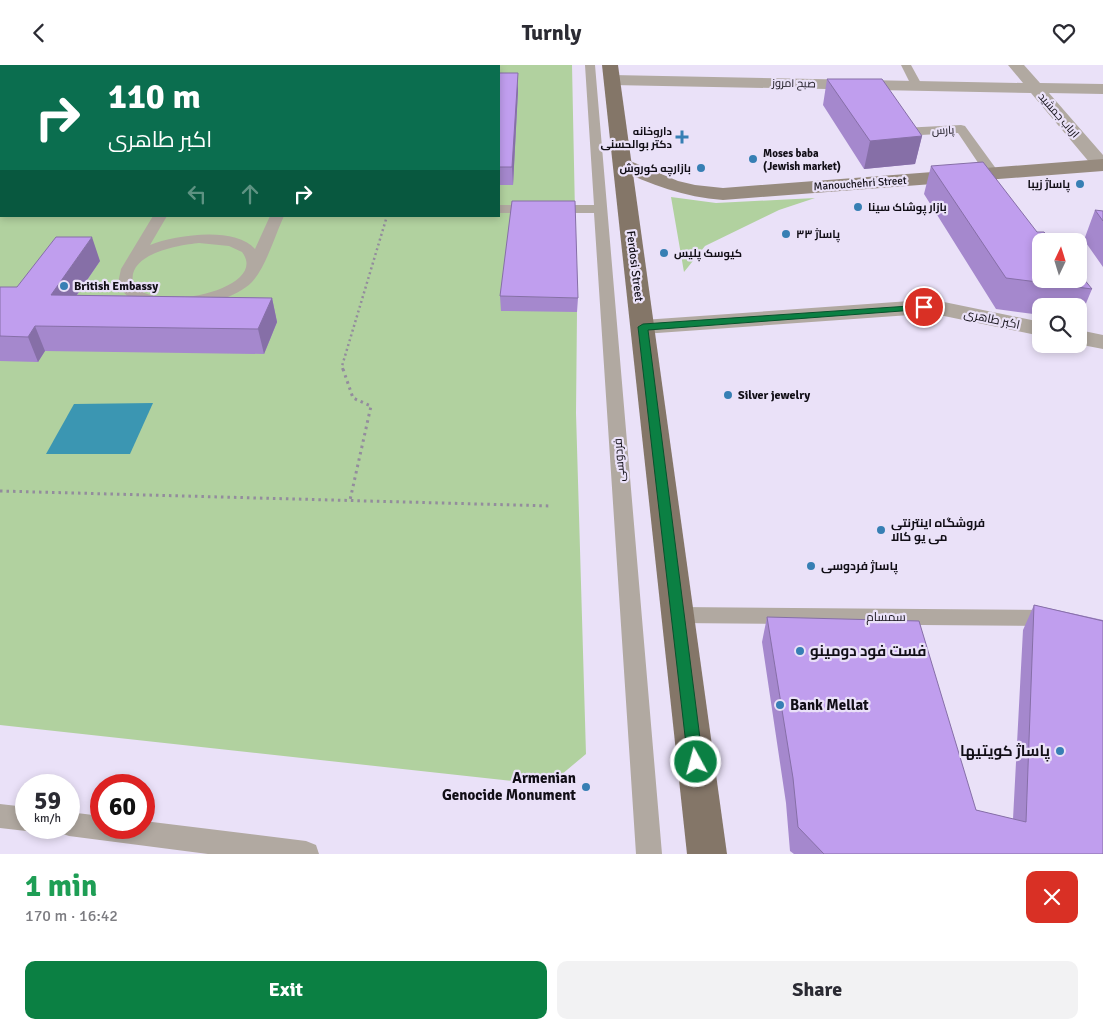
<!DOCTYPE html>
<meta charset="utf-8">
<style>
:root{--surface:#fff;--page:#f2f2f3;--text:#2b2b33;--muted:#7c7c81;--accent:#0b8043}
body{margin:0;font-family:Signika,Cairo,sans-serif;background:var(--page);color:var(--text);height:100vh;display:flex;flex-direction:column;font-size:19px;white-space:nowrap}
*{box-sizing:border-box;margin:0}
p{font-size:16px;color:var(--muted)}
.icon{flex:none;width:28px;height:28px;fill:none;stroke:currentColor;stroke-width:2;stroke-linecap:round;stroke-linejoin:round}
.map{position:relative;height:789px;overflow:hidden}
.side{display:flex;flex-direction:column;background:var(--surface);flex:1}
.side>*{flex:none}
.top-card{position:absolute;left:0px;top:0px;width:500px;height:152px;box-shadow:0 2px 8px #0003;background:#0b6e4f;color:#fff;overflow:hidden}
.needle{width:32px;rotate:4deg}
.fabs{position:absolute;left:1032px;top:168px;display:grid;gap:10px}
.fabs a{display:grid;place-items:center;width:55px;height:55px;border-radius:10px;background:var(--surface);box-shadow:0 2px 8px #0003;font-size:25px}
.speed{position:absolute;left:15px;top:709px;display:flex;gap:10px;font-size:25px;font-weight:700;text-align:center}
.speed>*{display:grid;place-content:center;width:65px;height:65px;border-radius:50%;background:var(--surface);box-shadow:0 2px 8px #0003;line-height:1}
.speed small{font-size:12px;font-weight:400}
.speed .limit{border:8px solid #d22;background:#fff;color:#111}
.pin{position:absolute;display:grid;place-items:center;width:42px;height:42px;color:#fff;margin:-21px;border:2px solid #fff;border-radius:50%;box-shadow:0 1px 5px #0007}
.me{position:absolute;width:55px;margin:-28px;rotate:353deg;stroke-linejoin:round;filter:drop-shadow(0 0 4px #0008)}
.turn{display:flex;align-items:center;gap:18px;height:105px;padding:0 25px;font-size:22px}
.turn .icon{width:65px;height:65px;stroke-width:2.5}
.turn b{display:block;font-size:35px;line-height:42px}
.lanes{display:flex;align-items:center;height:48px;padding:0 25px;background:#0003;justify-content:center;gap:25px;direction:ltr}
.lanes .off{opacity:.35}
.round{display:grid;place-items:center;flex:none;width:52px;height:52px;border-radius:10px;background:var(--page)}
.head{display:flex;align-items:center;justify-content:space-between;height:85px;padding:0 25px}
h1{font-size:30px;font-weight:800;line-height:38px;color:#1e9e55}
.action{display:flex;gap:10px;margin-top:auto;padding:10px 25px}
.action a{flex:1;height:58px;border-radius:10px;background:var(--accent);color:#fff;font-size:20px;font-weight:800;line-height:58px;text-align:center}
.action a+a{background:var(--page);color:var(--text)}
header{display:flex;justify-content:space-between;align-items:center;height:65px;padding:0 25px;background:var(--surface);font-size:22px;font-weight:800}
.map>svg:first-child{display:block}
</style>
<header><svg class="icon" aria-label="back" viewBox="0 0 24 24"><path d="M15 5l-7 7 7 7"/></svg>Turnly<svg class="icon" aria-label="heart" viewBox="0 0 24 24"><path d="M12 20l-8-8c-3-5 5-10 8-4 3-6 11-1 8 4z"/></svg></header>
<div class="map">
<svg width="1103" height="789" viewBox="0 0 1103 789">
<rect width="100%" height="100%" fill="#eae1f8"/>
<path fill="#b1d19f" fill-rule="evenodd" d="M0,0H572L577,247L576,348L586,689L549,720L0,660ZM1,1H499V151H1Z
M671,132L716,138L815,133L779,145L705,181L684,207Z"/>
<path fill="#3b96b2" d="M153,338L130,389H46L74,339Z"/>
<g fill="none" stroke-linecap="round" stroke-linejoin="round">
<path stroke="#938c9d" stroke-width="2.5" stroke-dasharray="2 3" stroke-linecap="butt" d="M343,305L342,301L387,151"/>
<path stroke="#938c9d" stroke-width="3" stroke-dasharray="2.5 4" stroke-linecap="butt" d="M343,304L353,333L371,341L350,435
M0,426L552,441"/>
<path fill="#b1a9a1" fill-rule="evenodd" d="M585,0H595L662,789H636L594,148H499V140H594Z
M901,0H911L922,20L920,22H912Z
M961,60L965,61L997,105L998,108L997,111H987L958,68L902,71L896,67L902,63Z
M0,142H1V150H0Z
M153,151H167L150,180C175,170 235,161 255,184L270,151H284C275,170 266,202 252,217C227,243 134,259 118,218L121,204ZM199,178L229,181L242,187C270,223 160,249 134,221C123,189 179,180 199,178Z
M678,542L1054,545L1062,547L1065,553L1062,559L1054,561L678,558L670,556L667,550L670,544Z
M0,739L26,742V762H35L26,766L0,763Z
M69,747L101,751V762H144V756L306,776L316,780L319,789H208L69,771L60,768L57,762H69Z"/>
<path fill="#b1a9a1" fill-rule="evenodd" d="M1008,0H1024L1040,18L1103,19V29L1049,28L1103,90V105L1095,104L1031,28L612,20L606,18L604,15L606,12L612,10L1023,18Z
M924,235L944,237L1041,257V271L944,251L924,249L643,269L635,267L631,262L635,257L643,255Z
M1079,265L1103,270V284L1077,279Z"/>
<path fill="#978b7f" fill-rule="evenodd" d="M623,93L678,116L695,120L723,123L1103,94V106L723,135C684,132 651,120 616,103L614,99L616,95Z"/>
<path fill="#847668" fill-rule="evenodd" d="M602,0H618L727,789H687Z"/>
</g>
<path fill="#a588cd" d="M0,0H136L135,1H1V52H0Z
M499,8L518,25L513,120H499Z
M827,14L922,71L915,99L864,104L823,40Z
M1,54V84H0V55Z
M931,101L1037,167L1092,224L1079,255V241H1041V250L996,244L924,129Z
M1095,145L1103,146V202L1084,175Z
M100,196L77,230L272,233L277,257L264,289L45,286L38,297L0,296V222H17Z
M500,231L578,233L577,247L501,246Z
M1034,540L1103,555V789H794L790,786L786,738L762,577L767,552L976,745L1013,754L1023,565Z"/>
<path fill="#866fa7" d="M124,0H136L135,1H123Z
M518,8V25L513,120L512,102Z
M922,71L915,99L864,104L870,76Z
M92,172L100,196L60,254L51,230Z
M272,233L277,257L264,289L258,264Z
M35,261L45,286L38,297L28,272Z"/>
<path fill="#c09eee" stroke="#866fa7" d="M0,0H124L123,1H1V41H0Z
M414,0H488V1H414Z
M499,8H518L512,102H499Z
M827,14H882L922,71L870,76Z
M1,54V73H0V55Z
M983,97L1037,167H1044L1052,176H1041V214H1079V208L1092,224L1006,213L931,101Z
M512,136H575L578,233L500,231Z
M1095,145L1103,146V156Z
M56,172H92L51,230L272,233L258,264L35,261L28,272L0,271V222H17Z
M1034,540L1103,556V789H824L798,762L793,713L767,552L919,556L976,745L1026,757Z"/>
<path fill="#0b8043" stroke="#07532c" d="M924,240L929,242L928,244L648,265L703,697L701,702L696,704L690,702L688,697L638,262L643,259Z"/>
<g fill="#377fb4" stroke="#eae1f8" stroke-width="2">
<path d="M679.5 64.5h5v5h5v5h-5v5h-5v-5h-5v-5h5z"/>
<circle cx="753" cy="94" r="5"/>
<circle cx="701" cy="103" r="5"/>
<circle cx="1080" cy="119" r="5"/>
<circle cx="858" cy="142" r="5"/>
<circle cx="786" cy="169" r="5"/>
<circle cx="664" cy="188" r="5"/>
<circle cx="64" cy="221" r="5"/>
<circle cx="728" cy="330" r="5"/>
<circle cx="881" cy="465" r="5"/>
<circle cx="811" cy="501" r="5"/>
<circle cx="800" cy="586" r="5"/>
<circle cx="780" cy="640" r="5"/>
<circle cx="1060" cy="686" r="5"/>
<circle cx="586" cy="722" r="5"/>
</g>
<g text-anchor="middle" stroke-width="4.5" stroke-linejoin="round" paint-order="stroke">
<g font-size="11" fill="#110e16" stroke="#eae1f8">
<text transform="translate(794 18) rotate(1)" y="4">صبح امروز</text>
<text transform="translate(1059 50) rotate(49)" y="4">ارباب جمشید</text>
<text transform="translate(943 65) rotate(-3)" y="4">پارس</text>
<text transform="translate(860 118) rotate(-4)" y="4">Manouchehri Street</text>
</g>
<g font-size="11" font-weight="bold" fill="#110e16" stroke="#eae1f8" text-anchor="start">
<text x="672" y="70" text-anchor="end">داروخانه<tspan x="672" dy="13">دکتر بوالحسنی</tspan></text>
<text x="763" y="92">Moses baba<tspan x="763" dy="13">(Jewish market)</tspan></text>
<text x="691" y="107" text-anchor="end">بازارچه کوروش</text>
<text x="1070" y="123" text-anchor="end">پاساژ زیبا</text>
<text x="868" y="146">بازار پوشاک سینا</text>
<text x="796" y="173">پاساژ ۳۳</text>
<text x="674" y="192">کیوسک پلیس</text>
</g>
<g font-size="12" fill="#110e16" stroke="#eae1f8">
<text transform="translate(635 201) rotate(83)" y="4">Ferdosi Street</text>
<text transform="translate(992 254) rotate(12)" y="4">اکبر طاهری</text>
<text transform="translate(619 395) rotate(-94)" y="4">فردوسی</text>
<text x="886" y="556">سمسام</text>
</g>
<g font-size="12" font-weight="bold" fill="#110e16" stroke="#eae1f8" text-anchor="start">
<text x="74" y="225">British Embassy</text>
<text x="738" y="334">Silver jewelry</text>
<text x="891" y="462">فروشگاه اینترنتی<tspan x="891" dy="14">می یو کالا</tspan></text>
<text x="821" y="505">پاساژ فردوسی</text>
</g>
<g font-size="15" font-weight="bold" fill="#110e16" stroke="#eae1f8" text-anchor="start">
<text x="810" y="591">فست فود دومینو</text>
<text x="790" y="645">Bank Mellat</text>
<text x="1050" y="691" text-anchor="end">پاساژ کویتیها</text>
<text x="576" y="718" text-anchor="end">Armenian<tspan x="576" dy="17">Genocide Monument</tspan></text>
</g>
</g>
</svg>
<div class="fabs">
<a><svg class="needle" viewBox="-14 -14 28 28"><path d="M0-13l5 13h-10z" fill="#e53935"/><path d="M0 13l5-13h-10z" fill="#7c7c81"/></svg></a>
<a><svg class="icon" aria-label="search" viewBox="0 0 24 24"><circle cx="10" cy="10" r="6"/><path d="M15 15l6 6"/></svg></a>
</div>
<div class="speed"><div>59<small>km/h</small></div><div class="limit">60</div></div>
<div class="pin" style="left:924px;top:242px;background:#d93025"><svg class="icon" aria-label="arrive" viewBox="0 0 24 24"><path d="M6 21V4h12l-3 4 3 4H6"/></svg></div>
<svg class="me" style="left:696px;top:697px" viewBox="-20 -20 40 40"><circle r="17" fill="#0b8043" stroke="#fff" stroke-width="3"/><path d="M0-11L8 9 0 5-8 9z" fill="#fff"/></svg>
<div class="top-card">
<div class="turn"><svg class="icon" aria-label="right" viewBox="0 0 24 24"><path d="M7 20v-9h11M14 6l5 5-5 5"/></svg><div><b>110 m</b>اکبر طاهری</div></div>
<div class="lanes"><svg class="icon off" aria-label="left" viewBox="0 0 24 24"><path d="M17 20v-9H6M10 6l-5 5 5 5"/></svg><svg class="icon off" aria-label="ahead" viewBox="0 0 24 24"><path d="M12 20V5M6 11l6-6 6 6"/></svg><svg class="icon" aria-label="right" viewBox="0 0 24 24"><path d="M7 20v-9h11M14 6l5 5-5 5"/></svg></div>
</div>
</div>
<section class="side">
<div class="head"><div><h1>1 min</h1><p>170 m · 16:42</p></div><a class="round" style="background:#d93025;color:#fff"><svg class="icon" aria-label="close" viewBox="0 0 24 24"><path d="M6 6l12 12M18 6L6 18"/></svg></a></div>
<div class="action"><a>Exit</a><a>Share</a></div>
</section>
